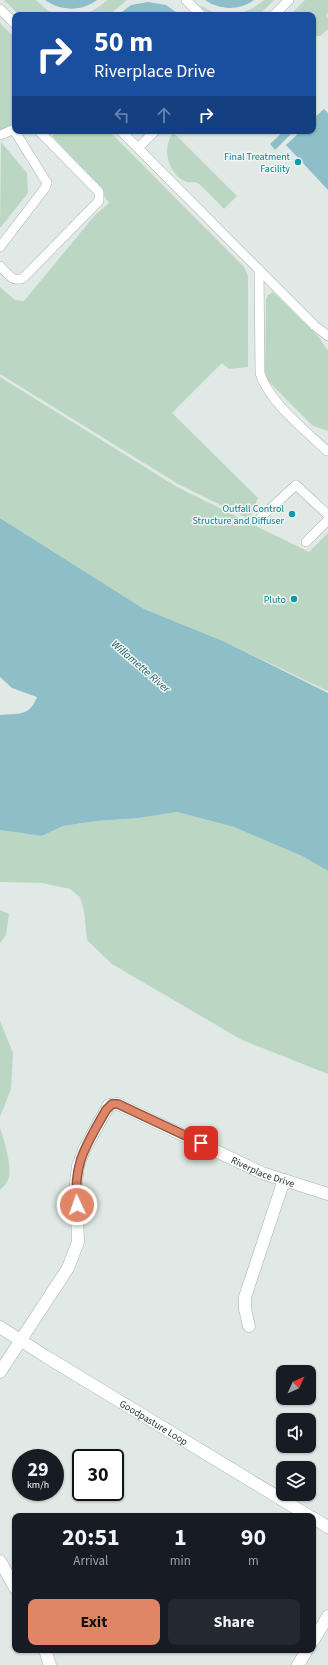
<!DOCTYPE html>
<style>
:root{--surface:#171b24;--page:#242831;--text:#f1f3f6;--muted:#9ea1a6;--accent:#e08667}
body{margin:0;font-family:"Source Sans 3",sans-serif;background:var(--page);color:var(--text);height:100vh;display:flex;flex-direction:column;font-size:15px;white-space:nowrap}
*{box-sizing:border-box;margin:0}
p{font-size:13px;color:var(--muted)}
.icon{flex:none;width:22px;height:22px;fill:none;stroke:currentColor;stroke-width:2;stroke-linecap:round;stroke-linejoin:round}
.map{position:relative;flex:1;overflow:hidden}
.details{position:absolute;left:12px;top:1513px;width:304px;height:140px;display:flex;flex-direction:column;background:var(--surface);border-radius:8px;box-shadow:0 1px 3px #0004}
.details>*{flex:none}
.guide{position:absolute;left:12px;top:12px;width:304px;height:122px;border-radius:8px;box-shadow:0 1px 3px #0004;background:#1a4fa0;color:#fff;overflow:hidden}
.needle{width:26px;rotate:45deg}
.tools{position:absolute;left:276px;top:1365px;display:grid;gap:8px}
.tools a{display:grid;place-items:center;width:40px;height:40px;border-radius:8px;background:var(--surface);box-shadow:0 1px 3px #0004;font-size:20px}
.speed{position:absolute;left:12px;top:1449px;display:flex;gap:8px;font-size:20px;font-weight:700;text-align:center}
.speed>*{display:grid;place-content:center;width:52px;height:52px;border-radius:50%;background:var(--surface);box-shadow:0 1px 3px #0004;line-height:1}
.speed small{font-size:10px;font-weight:400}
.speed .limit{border:2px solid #111;border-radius:6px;background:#fff;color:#111}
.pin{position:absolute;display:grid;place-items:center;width:34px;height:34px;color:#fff;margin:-17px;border-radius:8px;box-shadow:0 2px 6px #0006}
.me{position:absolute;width:44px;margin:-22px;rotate:357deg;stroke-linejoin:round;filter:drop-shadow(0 0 3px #0008)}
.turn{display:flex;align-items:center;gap:14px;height:84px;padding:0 16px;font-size:18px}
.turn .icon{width:52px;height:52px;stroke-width:2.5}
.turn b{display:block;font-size:28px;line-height:34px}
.lanes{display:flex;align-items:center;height:38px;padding:0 16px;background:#0003;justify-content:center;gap:20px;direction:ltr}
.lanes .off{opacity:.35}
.eta{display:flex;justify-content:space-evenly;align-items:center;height:68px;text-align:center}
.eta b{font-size:24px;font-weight:700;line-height:28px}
.button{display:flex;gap:8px;margin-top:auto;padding:8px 16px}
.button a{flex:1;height:46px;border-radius:8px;background:var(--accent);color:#111;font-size:16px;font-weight:700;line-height:46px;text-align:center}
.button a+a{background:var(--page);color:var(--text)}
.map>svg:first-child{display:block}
</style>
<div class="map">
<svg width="328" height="1665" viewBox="0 0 328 1665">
<rect width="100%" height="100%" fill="#e0e9e5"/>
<path fill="#bbd7c3" d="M4,0H36L48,11L63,15H19Z
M108,0H127L109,15H83L94,10Z
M264,0H274L259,15H209L200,6C203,6 206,9 211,11C230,19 249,13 264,0Z
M305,0H328V13L326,15L328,18V29L320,36H313V15H290Z
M0,23L15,38V123L0,131Z
M52,131H109L244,267L248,276V367L229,369L222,363L172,413L258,498L249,519L178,484L0,374V287L15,300L24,301L95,215L109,203L90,176L53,137Z
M172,134L176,135L237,196L224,209C216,201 208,192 199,184C194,180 189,184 184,181C168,173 162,149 172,134Z
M1,142L27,173L28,193L0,228Z
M273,292L318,336L328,351V431L313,426L268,381L265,375L266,300L268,295Z
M0,377L177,487L309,552L328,533V691L223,641L144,609L0,518Z
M177,812L234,827L304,857L328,871V1074L242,1040L112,964L87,940L84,911L80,897L70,889L42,883L0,882V830L42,836L63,826L97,821L139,818Z
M0,910L9,914L6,935L0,943Z
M0,1021L13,1053L11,1089L0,1117Z
M0,1128C4,1140 13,1168 8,1180C6,1184 3,1187 0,1190Z"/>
<path fill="#8ebec7" d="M45,0H97C81,12 61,11 45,0Z
M205,0H254C239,11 219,10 205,0Z
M148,2L166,5L180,15H118L131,5Z
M324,109L328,113V190L286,145L301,131H313V119Z
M284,131H294L275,150L270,144Z
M0,518L144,609L223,641L328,693V871L304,857L234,827L177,812L139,818L97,821L63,826L42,836L0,830V715C19,713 29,717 37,697L12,688L0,677Z"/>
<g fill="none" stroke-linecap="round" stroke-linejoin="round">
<defs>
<path id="lane" d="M186,0L201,15
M0,9L15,24
M274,15L289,0
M121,131L315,326L328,336
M0,135L15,129
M138,148L155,131
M0,247L45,188L47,183L14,130
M0,266C7,273 13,283 23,278L99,201V192L39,131
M259,269L260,373C268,401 305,430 327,451L328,450
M260,518L296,485L328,515
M306,542L328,520"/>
<g id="street">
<path d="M249,1326L245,1309V1297L284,1180"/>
<path id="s1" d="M0,1372L68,1268L78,1242L76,1183L78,1166L84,1150L109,1105L118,1104L262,1173L328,1194"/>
<path d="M0,1561L15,1588"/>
<path d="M313,1641L328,1616"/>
<path d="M45,1650L50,1665"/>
<path d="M298,1665L307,1650"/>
</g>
<g id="secondary">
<path id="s2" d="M0,1327L45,1356L309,1516"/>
<path d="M313,1518L328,1527"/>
</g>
</defs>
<use href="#lane" stroke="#a4b0ac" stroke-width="10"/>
<use href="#street" stroke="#a4b0ac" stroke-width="13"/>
<use href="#secondary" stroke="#a1b3ac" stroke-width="13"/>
<use href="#lane" stroke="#fff" stroke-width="9"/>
<use href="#street" stroke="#fff" stroke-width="12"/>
<use href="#secondary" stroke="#fff" stroke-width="12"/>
</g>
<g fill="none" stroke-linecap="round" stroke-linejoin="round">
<defs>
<path id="route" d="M77,1205C73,1162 86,1146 106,1110L112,1104H118L201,1143"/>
</defs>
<use href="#route" stroke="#925743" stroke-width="10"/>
<use href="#route" stroke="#e08667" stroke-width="7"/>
</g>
<g fill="#0f9aa8" stroke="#f0f6f3" stroke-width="1.5">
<circle cx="298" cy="162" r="4"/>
<circle cx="292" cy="514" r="4"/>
<circle cx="294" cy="599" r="4"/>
</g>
<g text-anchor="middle" stroke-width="3" stroke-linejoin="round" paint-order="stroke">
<g font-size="10" fill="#0d838f" stroke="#f0f6f3" text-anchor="end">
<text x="290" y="160">Final Treatment<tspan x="290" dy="12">Facility</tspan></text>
<text x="284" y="512">Outfall Control<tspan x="284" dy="12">Structure and Diffuser</tspan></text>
<text x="286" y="603">Pluto</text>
</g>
<g font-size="10" fill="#233732" stroke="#f0f6f3">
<text dy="4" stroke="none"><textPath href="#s1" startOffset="466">Riverplace Drive</textPath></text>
<text dy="4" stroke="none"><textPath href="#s2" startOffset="181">Goodpasture Loop</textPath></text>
</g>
<g font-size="11" font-style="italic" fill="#255f6b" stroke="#f0f6f3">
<text transform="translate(141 666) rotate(41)" y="4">Willamette River</text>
</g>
</g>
</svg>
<div class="tools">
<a><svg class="needle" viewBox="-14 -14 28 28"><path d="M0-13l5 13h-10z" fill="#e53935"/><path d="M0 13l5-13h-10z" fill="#9ea1a6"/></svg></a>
<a><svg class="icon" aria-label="sound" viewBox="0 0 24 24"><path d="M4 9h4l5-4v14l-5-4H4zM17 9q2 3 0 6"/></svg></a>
<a><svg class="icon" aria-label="layers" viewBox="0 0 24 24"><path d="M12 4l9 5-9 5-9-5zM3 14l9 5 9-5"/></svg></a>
</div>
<div class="speed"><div>29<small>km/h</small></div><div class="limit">30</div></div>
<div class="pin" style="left:201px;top:1143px;background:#d93025"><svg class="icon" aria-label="arrive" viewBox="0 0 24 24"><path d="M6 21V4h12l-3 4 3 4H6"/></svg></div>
<svg class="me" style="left:77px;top:1205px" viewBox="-20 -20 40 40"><circle r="17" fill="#e08667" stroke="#fff" stroke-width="3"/><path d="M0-11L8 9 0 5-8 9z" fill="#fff"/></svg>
<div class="guide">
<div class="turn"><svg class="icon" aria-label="right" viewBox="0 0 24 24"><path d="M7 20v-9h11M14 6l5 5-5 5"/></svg><div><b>50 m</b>Riverplace Drive</div></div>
<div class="lanes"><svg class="icon off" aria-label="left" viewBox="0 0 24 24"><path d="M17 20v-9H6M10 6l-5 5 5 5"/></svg><svg class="icon off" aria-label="ahead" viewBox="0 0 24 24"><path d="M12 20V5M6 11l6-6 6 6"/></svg><svg class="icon" aria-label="right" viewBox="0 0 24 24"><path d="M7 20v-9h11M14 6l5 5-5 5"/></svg></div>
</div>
<section class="details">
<div class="eta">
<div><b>20:51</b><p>Arrival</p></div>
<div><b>1</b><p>min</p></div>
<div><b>90</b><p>m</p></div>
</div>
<div class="button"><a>Exit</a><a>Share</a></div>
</section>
</div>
